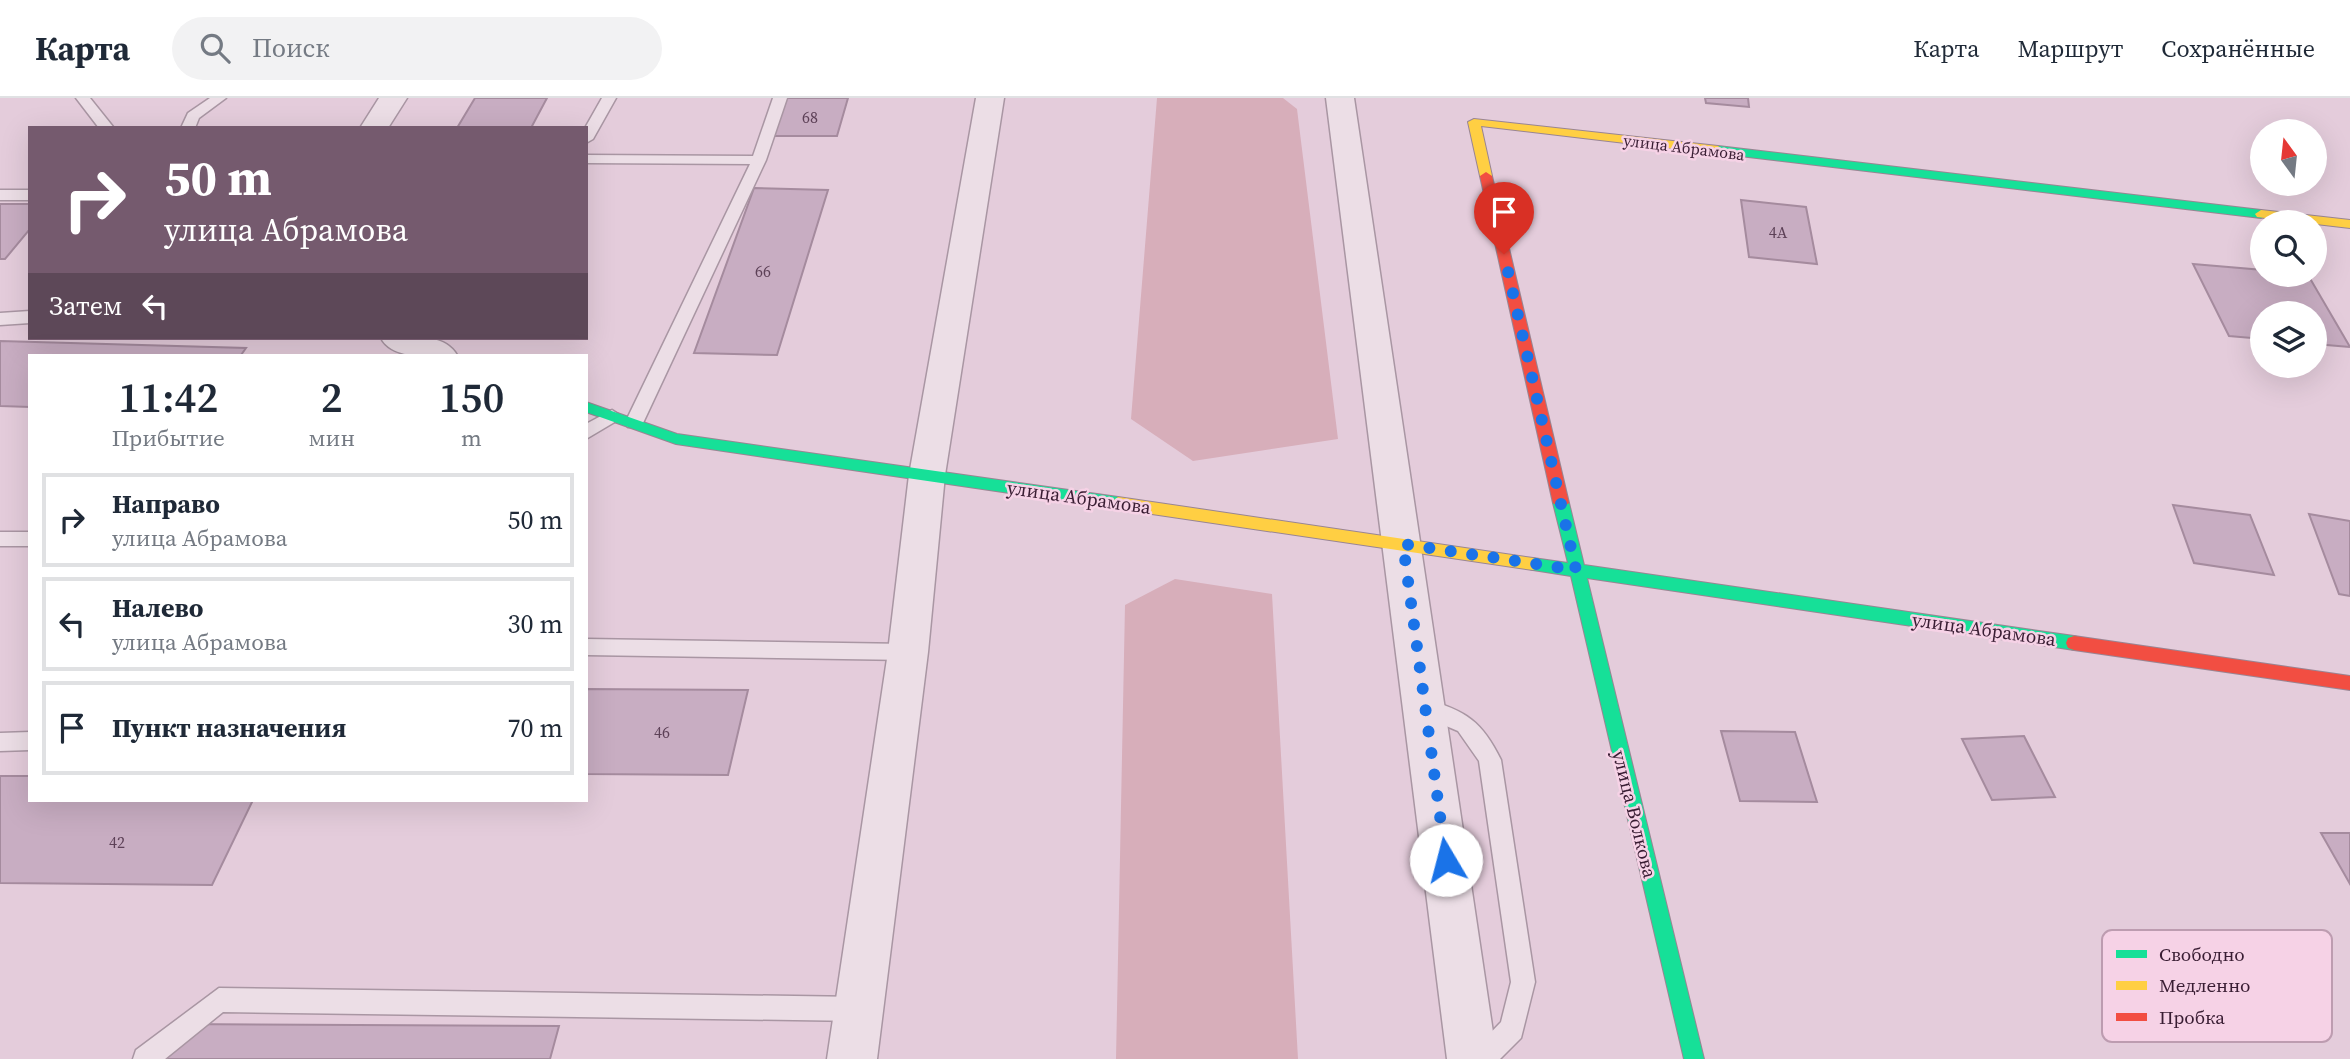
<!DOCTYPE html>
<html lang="ru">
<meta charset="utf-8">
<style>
:root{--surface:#fff;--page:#f2f2f3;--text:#1f2937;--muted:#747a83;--line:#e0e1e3}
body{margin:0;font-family:"Source Serif 4",serif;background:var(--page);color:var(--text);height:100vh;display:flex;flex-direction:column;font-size:26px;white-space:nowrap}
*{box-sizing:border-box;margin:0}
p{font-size:23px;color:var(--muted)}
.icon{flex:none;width:38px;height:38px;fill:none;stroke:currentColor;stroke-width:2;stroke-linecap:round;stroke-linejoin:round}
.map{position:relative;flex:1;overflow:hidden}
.side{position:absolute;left:28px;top:256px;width:560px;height:448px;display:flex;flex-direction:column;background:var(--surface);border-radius:0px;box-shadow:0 7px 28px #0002}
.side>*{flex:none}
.top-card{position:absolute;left:28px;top:28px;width:560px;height:214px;border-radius:0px;box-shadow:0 7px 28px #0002;background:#755a6e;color:#fff;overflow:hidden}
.needle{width:46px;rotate:345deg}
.controls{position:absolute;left:2250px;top:21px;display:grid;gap:14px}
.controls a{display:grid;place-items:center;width:77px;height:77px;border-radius:50%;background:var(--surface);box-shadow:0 7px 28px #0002;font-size:35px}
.pin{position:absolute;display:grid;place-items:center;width:60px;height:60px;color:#fff;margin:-72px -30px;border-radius:50% 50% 50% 0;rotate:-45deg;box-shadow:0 0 7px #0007}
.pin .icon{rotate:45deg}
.me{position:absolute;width:77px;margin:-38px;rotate:352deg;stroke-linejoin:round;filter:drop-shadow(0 0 5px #0008)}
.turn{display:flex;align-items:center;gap:24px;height:147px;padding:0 21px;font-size:32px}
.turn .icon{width:91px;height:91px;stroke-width:2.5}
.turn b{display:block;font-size:49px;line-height:60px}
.then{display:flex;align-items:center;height:66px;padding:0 21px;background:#0003;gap:14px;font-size:26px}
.eta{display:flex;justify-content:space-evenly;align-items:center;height:119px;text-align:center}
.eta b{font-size:42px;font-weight:600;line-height:49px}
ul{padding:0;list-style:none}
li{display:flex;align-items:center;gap:21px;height:94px;margin:0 14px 10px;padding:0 7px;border:4px solid var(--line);border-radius:0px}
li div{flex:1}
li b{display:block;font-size:26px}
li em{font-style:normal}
header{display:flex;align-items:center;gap:42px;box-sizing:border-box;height:98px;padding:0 35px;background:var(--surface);border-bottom:2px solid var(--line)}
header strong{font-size:33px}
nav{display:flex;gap:38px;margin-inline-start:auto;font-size:24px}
.search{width:490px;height:63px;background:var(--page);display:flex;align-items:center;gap:18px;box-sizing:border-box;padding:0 24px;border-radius:38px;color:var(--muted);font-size:26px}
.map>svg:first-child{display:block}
</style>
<header>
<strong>Карта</strong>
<div class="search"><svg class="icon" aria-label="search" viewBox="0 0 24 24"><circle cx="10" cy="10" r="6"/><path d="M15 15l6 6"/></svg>Поиск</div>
<nav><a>Карта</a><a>Маршрут</a><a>Сохранённые</a></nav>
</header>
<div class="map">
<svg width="2350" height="961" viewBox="0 0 2350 961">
<rect width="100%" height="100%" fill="#e4ccdb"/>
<path fill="#d7aeba" d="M1157,0H1283L1297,11L1338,341L1193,363L1131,321Z
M1175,481L1272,496L1298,961H1116L1125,507Z"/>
<path fill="#c8adc2" stroke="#a58b9e" stroke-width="2" d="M475,0H547L531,30H457Z
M784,0H848L837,38H772Z
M1705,0H1748L1749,9L1706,5Z
M754,90L828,92L777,257L694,255Z
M1741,102L1806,109L1817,166L1749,159Z
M0,106H30V131L5,161H0Z
M2193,166L2263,172V177H2308L2350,249L2315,246V215H2263V241L2229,238Z
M0,243L246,250L241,257H30V309L0,308Z
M2173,407L2250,417L2274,477L2194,465Z
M2309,416L2350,423V498L2339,496Z
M586,591L748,592L728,677L586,676Z
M1721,633L1795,634L1817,704L1740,703Z
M2024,638L2055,699L1992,702L1962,641Z
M0,678H30V702H253L212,787L0,785Z
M2321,735H2350V786Z
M177,926L559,928L550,961H161Z"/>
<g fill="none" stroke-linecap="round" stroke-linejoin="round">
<defs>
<path id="lane" d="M76,0H90L114,30H99Z
M210,0H226L199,20L195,30H181L188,15Z
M602,0H616L593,41L586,45L585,30Z
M773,0H787L766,62L643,325L640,329H628L625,325L750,66L586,65V57L753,58Z
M0,92H30V102H0Z
M30,213V225L0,227V215Z
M612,312L621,318L618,322L586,341V326Z
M0,434H30V448H0Z
M586,541L908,546L915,548L918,554L915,560L908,562L586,557Z
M1425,601C1466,613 1482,623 1501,662L1535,884L1521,940L1500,961H1471L1474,952L1501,924L1511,884L1479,663L1458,633L1418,616L1415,610L1418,604Z
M30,634V652L0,653V635Z
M219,890L860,899L869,902L872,911L869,920L860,923L223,914L165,961H133L136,952Z"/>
<path id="street" d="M379,0H407L388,30H360Z
M976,0H1004L945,377L928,554L877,961H827L888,554L909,377Z
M1326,0H1354L1497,961H1447Z
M381,240C405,240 443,233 457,257C434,258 393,263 381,240Z"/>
<path id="fast" d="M1718,48L2261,112L2267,116L2261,120L1714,55L1712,52Z
M586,304L677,336L1118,399L1126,405L1118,411L676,346L586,314Z
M1561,399L1569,405L1584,467L2074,538L2080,540L2082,545L2080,550L2074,552L1587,480L1704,961H1684L1571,478L1533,472L1527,470L1525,466L1527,462L1533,460L1568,465L1553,405Z"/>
<path id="slow" d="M1474,21L1718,48L1724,52L1718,56L1481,28L1492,78L1486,82L1480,78L1468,24Z
M2261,112L2350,122V130L2257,119L2255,116Z
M1118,399L1533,460L1539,462L1541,466L1539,470L1533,472L1118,411L1110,405Z"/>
<path id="jam" d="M1486,74L1492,78L1569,405L1561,411L1553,405L1480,78Z
M2074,538L2350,578V592L2074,552L2068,550L2066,545L2068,540Z"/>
</defs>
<use href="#lane" stroke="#a996a3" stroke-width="3"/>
<use href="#street" stroke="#a996a3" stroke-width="3"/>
<use href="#fast" stroke="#998593" stroke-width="2"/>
<use href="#slow" stroke="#998593" stroke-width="2"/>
<use href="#jam" stroke="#998593" stroke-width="2"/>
<use href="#lane" fill="#ecdee6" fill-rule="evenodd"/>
<use href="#street" fill="#ecdee6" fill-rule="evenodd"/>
<use href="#fast" fill="#16e098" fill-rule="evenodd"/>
<use href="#slow" fill="#ffcf43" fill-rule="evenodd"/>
<use href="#jam" fill="#f24e42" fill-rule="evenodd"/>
</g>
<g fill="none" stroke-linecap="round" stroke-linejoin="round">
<path stroke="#1a73e8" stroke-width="12" stroke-dasharray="0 21.6" d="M1446,762L1403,446L1576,472L1504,156"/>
</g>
<g text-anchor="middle" stroke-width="5" stroke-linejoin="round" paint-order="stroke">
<g font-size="16" fill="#5d4157">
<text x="810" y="25">68</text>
<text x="1778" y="140">4А</text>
<text x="763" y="179">66</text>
<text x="662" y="640">46</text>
<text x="117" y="750">42</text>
</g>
<g font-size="16" fill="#391d33" stroke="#f6d2e6">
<text transform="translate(1684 49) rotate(7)" y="6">улица Абрамова</text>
</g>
<g font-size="19" fill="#391d33" stroke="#f6d2e6">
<text transform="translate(1079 399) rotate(8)" y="7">улица Абрамова</text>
<text transform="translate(1984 531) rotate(8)" y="7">улица Абрамова</text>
<text transform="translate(1635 716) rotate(76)" y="7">улица Волкова</text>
</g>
</g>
<rect x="2102" y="832" width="230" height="112" rx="10" fill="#f6d2e6" stroke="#bd9cb0" stroke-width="2"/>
<rect x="2116" y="852" width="31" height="8" fill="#16e098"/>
<rect x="2116" y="883" width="31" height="9" fill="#ffcf43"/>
<rect x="2116" y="915" width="31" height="8" fill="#f24e42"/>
<g font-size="19" fill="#391d33">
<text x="2159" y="863">Свободно</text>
<text x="2159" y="894">Медленно</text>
<text x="2159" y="926">Пробка</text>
</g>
</svg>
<div class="controls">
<a><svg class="needle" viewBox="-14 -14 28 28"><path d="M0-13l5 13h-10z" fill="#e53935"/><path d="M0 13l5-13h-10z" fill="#747a83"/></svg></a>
<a><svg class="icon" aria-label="search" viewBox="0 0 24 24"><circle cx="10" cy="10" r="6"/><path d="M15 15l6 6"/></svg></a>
<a><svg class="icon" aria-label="layers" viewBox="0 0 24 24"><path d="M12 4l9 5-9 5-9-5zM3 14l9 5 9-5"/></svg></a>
</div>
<div class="pin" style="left:1504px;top:156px;background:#d93025"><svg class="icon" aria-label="arrive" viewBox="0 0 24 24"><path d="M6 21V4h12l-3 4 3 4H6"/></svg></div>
<svg class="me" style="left:1446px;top:762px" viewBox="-20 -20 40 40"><circle r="19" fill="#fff"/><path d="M0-13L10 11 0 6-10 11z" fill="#1a73e8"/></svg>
<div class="top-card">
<div class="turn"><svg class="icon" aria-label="right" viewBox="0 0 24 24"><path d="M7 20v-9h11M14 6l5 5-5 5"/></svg><div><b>50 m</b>улица Абрамова</div></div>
<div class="then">Затем<svg class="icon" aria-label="left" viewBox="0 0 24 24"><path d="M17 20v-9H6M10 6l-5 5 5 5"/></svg></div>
</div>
<section class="side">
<div class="eta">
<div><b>11:42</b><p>Прибытие</p></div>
<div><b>2</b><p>мин</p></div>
<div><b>150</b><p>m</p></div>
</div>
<ul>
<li><svg class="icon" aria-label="right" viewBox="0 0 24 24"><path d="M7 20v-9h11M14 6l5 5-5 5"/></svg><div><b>Направо</b><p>улица Абрамова</p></div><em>50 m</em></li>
<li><svg class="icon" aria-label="left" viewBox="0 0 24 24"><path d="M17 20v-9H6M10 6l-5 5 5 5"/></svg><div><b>Налево</b><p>улица Абрамова</p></div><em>30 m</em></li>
<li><svg class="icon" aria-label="arrive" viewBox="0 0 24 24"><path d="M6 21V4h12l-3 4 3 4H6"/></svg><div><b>Пункт назначения</b></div><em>70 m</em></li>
</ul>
</section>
</div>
